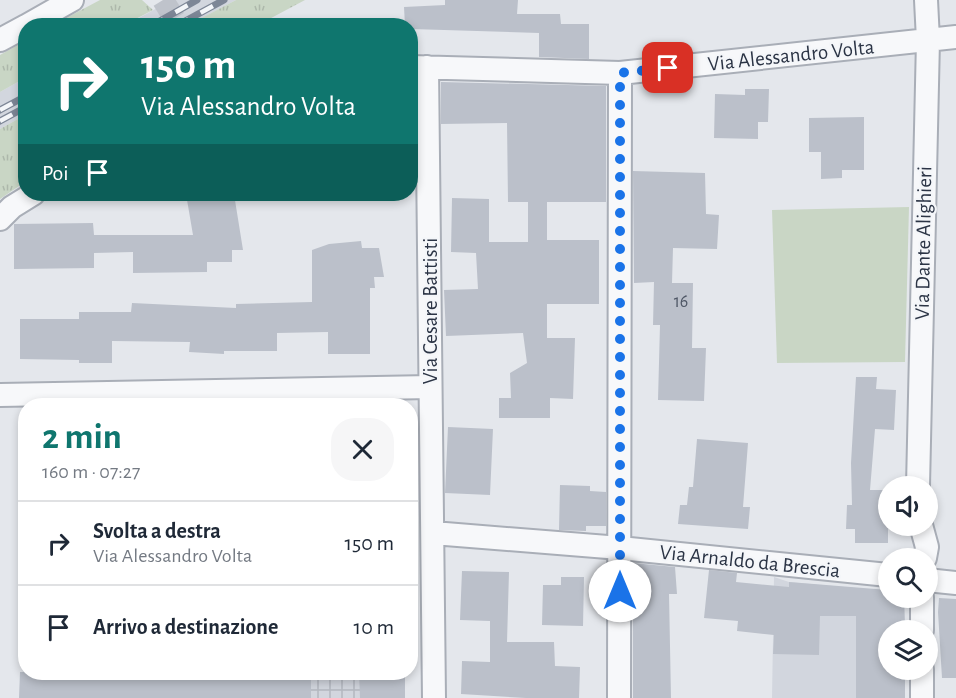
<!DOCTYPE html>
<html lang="it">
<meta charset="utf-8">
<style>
:root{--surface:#fff;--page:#f6f6f7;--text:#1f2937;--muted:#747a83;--line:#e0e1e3;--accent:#0f766e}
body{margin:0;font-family:"Alegreya Sans",sans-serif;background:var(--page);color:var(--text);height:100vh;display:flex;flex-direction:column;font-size:22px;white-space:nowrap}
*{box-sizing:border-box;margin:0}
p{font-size:20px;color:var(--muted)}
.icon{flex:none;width:33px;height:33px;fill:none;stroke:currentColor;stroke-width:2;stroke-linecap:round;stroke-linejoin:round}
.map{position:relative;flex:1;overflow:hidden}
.side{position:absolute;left:18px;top:398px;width:400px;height:282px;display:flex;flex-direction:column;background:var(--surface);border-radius:24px;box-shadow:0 3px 9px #0003}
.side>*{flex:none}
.guide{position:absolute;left:18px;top:18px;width:400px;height:183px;border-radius:24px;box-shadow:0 3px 9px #0003;background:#0f766e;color:#fff;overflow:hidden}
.buttons{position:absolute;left:878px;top:476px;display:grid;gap:12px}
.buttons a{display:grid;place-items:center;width:60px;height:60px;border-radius:50%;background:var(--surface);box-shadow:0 3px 9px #0003;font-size:30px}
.pin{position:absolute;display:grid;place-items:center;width:51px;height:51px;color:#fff;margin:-26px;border-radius:12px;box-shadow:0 3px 9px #0006}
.me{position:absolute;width:66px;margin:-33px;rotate:0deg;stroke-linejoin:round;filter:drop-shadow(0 0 4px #0008)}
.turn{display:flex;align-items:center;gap:21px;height:126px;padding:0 24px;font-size:27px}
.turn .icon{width:78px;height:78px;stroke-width:2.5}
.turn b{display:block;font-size:42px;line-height:51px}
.then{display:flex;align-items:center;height:57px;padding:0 24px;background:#0003;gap:12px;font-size:22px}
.round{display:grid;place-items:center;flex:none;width:63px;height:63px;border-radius:24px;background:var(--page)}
.summary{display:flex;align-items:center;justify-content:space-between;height:102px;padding:0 24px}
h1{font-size:36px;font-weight:600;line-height:45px;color:var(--accent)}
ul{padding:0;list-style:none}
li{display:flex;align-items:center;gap:18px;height:84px;padding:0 24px;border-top:2px solid var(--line)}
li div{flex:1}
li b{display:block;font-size:22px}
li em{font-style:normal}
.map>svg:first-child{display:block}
</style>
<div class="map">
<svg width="956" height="698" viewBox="0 0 956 698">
<defs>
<pattern id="industrial-grid" width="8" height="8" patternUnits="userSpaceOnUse" patternTransform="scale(1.5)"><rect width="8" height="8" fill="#d2d6de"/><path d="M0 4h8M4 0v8" fill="none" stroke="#b4b8c0"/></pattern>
<pattern id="grass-tufts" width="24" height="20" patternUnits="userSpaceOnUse" patternTransform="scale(1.5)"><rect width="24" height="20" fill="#c9d6c5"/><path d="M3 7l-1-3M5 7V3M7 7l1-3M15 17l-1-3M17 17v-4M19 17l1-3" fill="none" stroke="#adb8ab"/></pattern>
</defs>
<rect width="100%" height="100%" fill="#e4e7ec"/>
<path fill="#d2d6de" d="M172,0H236L189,25L124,26Z
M25,78V115L0,129V92Z
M774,577L789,582L855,588L888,597H904L905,630H888V669L905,698H772Z"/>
<path fill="url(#industrial-grid)" d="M144,672H405V698H144Z"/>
<path fill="url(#grass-tufts)" d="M100,0H142L153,10L124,25H53Z
M236,0H305L258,25H200L196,21Z
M25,41V78L0,92V55Z
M25,115V182L0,199V129Z"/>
<path fill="#c9d6c5" d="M909,207L905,362L777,363L772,210Z"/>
<path fill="#bbc0ca" d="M445,0H518L517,14H560L561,24H589V59L539,57V33L411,29V26H405L404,7L445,5Z
M441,82L606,86V202H547V240H599V304H547V338H575L573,399L550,398V418H499V398H511L510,373L527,363L523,333L446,336L444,290L478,289L476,253L451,252L452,198L489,199V242H528V202H508L507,123L441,124Z
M745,89H769L768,122H758V139L714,138L715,94L745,95Z
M864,117V170H842V178L821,179V152H809V118Z
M633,171L705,173L706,214L719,215L717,249L673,248L672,283H693L692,348H706L704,401L658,400L660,325H653L654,282L634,283Z
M186,194H234L243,250H232V262H207V272L133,273V252L94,253V268L14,269V224L93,223L94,235H193Z
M361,241L362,248H379L384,277H374L375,288H370V354H328V332L277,333V351H224V354L189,352L190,342L112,341V363H79V360L20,359V319H79V312H131L132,303L236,308V304L312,302V250L329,244Z
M856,377H877L876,389L896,390L894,430L875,429L870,490H888V543H855V529H846L847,505H852L851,463Z
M448,427L493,429L490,495L445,493Z
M697,439L748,443L743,507H750L748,529L678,524L680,505H687L689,487H693Z
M560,485L590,486V491L606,492V526H586V531L559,530Z
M633,563L675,567L677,594H669L671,698H633Z
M709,570L737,573L736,582L789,587V582L888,590V597H904L905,630H888V669H905V698H856V616H820L819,655L773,654L774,635L737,631L738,621L704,618Z
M462,571L509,572L507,642H554L555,666L580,667L579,698H526L461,694L462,661L490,662V621L460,620Z
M561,577H584L583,626L542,625L543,585H561Z
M939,598L956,599V678H942L938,612Z
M20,672H311V698H19Z
M359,672H405V698H360Z"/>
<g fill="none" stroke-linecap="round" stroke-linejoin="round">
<path stroke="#bfc3cb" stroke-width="22" stroke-dasharray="22 11" stroke-linecap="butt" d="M163,0L179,26"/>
<defs>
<path id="minor" d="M26,26L72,0
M0,40L26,26
M411,67L620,73L956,37
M427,67L434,698
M0,219L12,207L33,194
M0,395L430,387
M918,486L928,40L926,0
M921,525L927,547L925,558
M433,533L620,548L888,575
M927,580L956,583
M922,597V630
M619,698L620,73
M922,698V669"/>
</defs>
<use href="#minor" stroke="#a9aeb7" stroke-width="26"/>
<use href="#minor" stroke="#f7f8fa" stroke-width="22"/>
<defs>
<path id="rail" d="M151,26L197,0
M176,26L224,0
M0,110L26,96
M0,121L26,107"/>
</defs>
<use href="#rail" stroke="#7d8696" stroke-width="7"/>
<use href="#rail" stroke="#f4f6f9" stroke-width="4.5" stroke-dasharray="14" stroke-linecap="butt"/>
</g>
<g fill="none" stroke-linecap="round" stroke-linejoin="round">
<path stroke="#1a73e8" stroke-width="10" stroke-dasharray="0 18" d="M620,591V73L668,68"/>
</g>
<g text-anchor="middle" stroke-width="4.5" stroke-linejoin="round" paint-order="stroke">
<g font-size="18" fill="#4f5766">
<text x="681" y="307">16</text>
</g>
<g font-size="21" fill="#2b3445" stroke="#f4f6f9">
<text transform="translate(791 55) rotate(-6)" y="7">Via Alessandro Volta</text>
<text transform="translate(923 243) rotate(-89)" y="7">Via Dante Alighieri</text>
<text transform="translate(430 311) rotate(-90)" y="7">Via Cesare Battisti</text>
<text transform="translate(750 561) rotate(6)" y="7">Via Arnaldo da Brescia</text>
</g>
</g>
</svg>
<div class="buttons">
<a><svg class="icon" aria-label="sound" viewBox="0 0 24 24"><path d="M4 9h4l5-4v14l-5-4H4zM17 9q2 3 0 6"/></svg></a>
<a><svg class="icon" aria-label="search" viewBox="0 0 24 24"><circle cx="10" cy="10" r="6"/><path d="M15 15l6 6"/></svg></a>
<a><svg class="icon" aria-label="layers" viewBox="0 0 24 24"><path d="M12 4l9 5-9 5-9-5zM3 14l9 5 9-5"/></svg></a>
</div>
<div class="pin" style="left:668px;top:68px;background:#d93025"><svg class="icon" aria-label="arrive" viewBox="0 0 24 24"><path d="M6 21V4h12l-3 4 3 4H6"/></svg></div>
<svg class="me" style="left:620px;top:591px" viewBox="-20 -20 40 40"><circle r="19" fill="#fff"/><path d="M0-13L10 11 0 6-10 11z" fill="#1a73e8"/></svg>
<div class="guide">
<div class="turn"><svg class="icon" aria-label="right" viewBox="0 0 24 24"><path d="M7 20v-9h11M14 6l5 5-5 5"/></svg><div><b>150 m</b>Via Alessandro Volta</div></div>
<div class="then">Poi<svg class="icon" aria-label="arrive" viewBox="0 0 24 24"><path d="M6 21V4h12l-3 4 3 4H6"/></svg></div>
</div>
<section class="side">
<div class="summary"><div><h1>2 min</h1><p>160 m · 07:27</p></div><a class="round"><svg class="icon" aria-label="close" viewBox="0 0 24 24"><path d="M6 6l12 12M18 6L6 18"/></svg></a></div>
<ul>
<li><svg class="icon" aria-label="right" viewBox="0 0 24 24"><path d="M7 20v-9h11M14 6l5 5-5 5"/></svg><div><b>Svolta a destra</b><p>Via Alessandro Volta</p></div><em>150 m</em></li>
<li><svg class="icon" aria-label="arrive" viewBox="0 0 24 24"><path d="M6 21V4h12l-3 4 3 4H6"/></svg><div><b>Arrivo a destinazione</b></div><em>10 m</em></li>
</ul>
</section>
</div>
